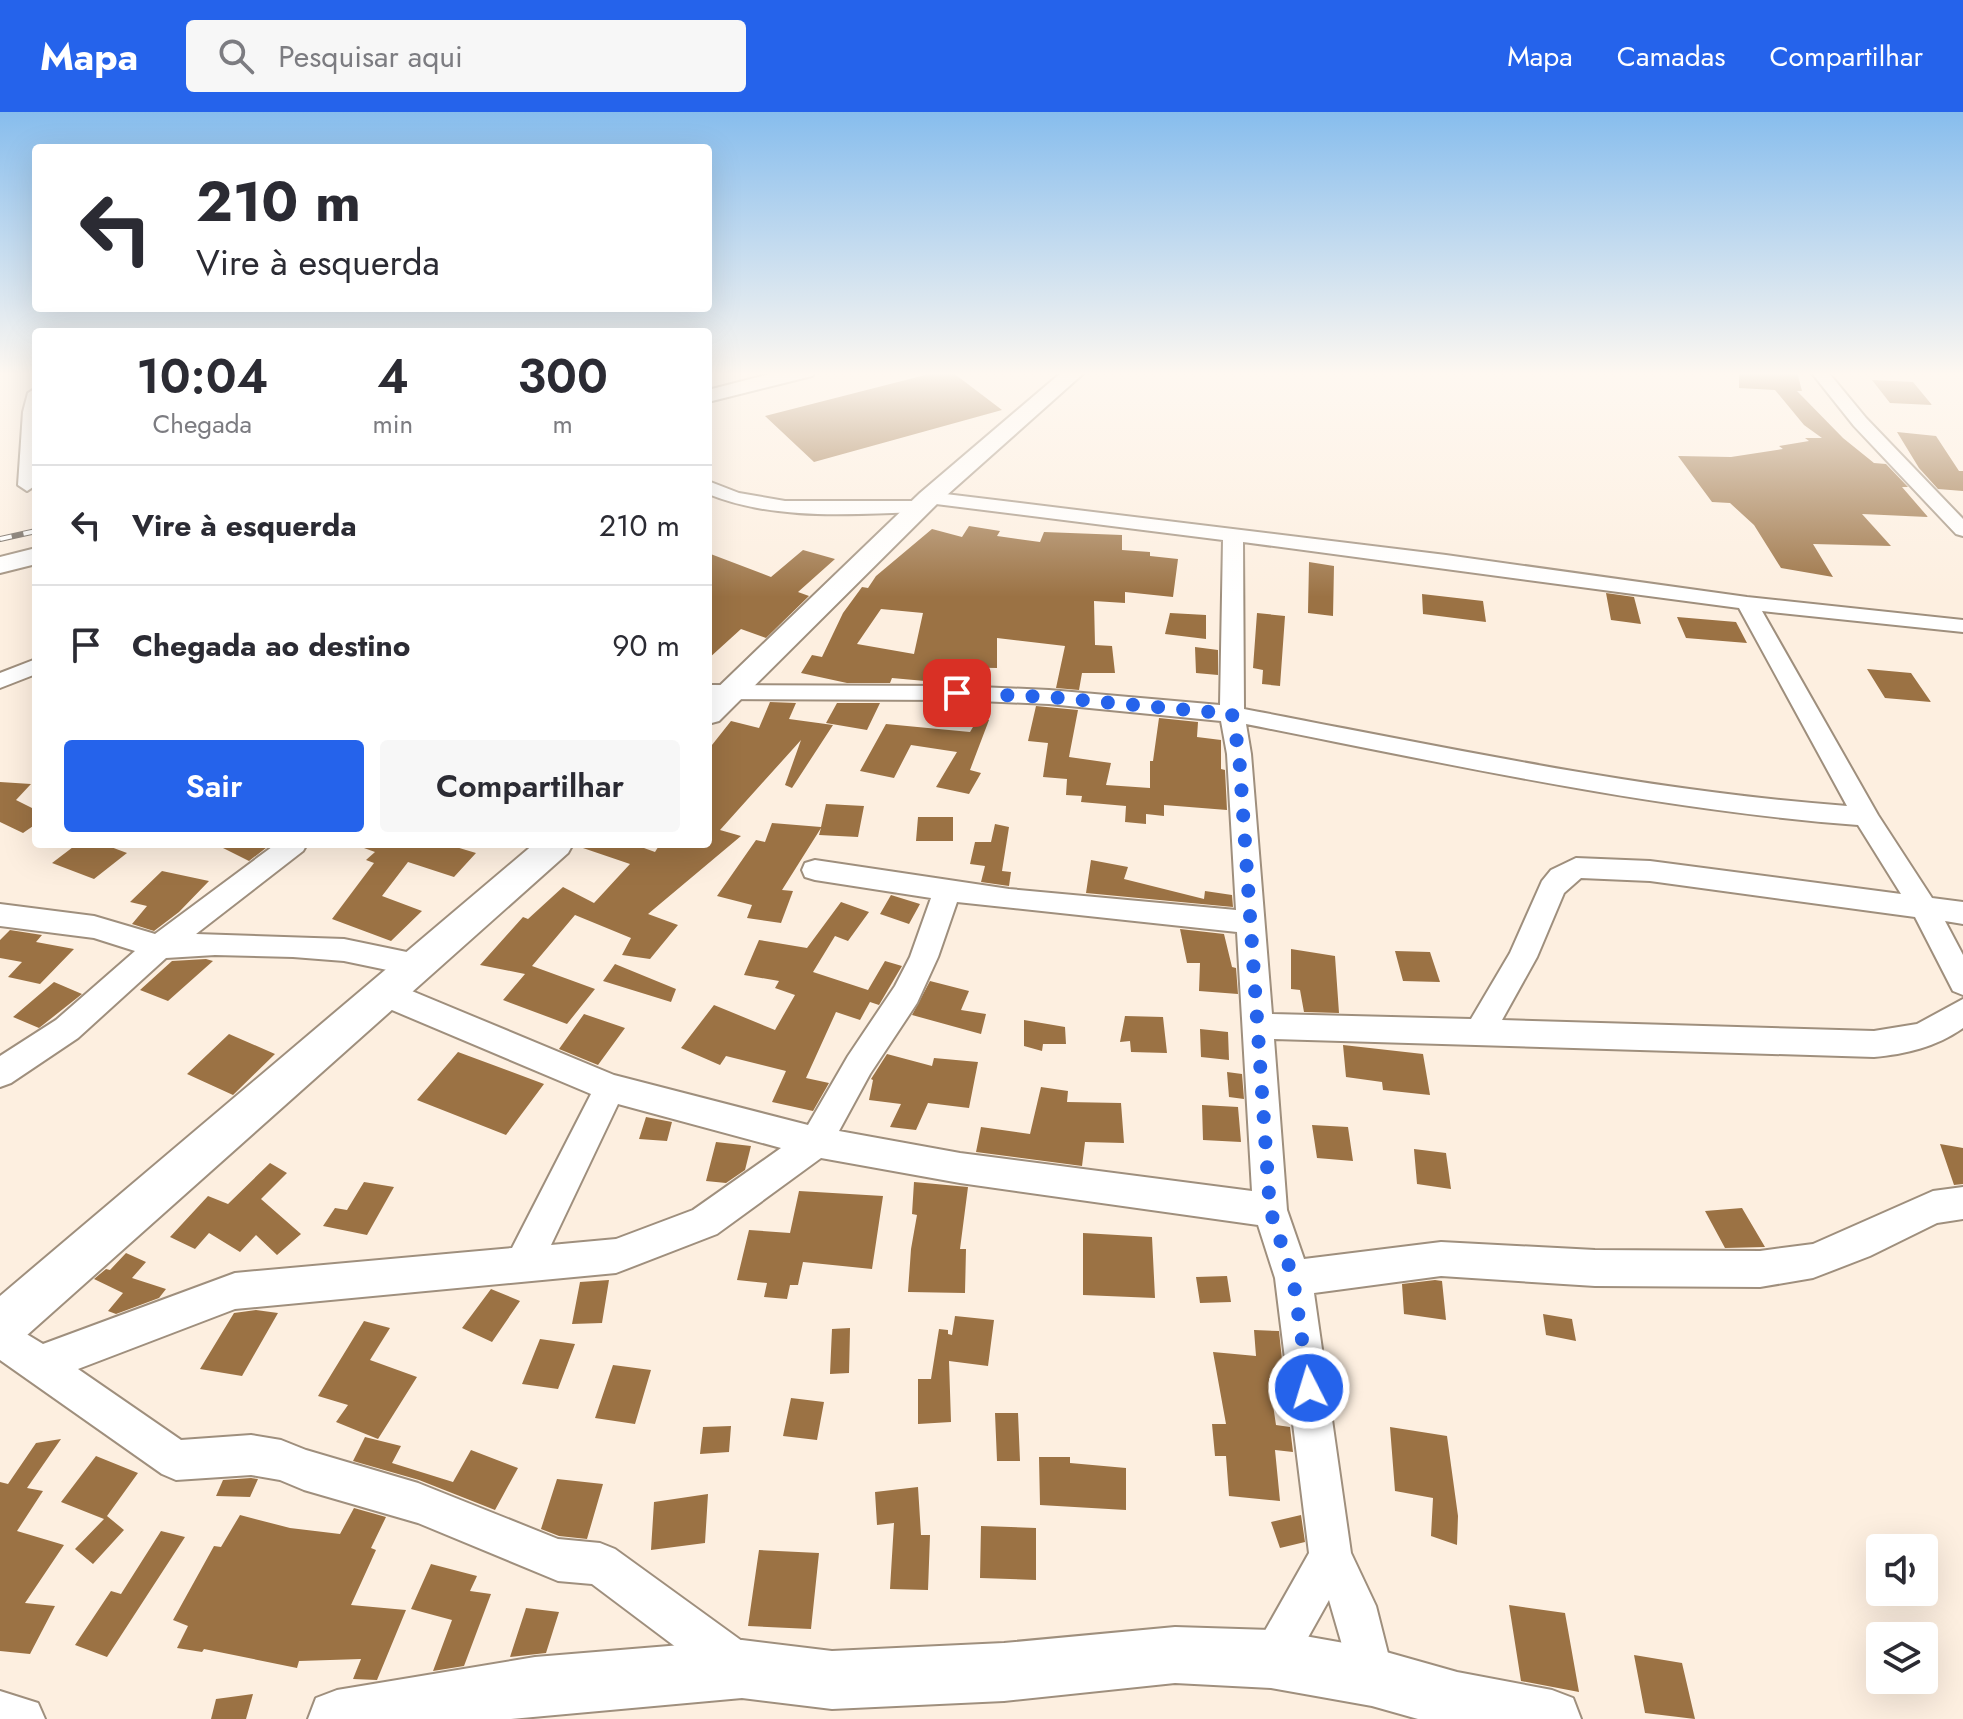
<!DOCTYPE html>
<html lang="pt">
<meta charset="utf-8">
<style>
:root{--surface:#fff;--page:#f7f7f7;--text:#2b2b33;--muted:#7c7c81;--line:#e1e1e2;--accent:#2563eb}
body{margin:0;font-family:Jost,sans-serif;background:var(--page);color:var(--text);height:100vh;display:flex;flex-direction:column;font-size:30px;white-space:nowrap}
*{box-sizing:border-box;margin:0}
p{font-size:26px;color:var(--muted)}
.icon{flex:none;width:44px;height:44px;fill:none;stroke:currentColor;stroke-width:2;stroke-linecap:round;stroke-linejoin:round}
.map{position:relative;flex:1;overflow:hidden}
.sheet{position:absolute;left:32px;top:216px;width:680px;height:520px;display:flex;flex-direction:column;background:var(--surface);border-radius:8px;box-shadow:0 8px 32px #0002}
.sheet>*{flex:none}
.hud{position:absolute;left:32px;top:32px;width:680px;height:168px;border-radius:8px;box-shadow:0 8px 32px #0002;background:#fff;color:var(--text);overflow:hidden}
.buttons{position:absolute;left:1866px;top:1422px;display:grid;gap:16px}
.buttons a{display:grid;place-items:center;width:72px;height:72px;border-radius:8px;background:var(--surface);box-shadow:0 8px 32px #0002;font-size:40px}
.pin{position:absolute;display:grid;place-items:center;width:68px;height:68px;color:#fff;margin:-34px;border-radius:16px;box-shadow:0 4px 12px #0006}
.me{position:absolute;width:88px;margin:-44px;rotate:355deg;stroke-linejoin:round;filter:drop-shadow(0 0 6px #0008)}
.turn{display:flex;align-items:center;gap:28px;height:168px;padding:0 32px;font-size:36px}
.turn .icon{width:104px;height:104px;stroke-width:2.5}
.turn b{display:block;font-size:56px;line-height:68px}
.eta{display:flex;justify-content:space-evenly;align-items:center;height:136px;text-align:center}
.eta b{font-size:48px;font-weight:600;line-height:56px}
.primary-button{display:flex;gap:16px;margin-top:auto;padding:16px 32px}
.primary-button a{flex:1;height:92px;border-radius:8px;background:var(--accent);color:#fff;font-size:32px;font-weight:600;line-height:92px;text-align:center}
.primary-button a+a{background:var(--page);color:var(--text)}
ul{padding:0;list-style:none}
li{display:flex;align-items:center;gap:24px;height:120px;padding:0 32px;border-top:2px solid var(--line)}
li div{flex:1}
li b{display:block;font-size:30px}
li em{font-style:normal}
header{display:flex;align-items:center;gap:48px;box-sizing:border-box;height:112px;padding:0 40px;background:var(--accent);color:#fff}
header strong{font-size:38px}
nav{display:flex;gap:44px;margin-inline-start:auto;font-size:28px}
.search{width:560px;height:72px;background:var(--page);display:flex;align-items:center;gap:20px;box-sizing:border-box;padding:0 28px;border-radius:8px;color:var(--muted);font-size:30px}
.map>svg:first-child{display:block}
</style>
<header>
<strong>Mapa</strong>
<div class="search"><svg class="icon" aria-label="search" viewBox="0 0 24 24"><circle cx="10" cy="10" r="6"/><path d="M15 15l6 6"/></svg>Pesquisar aqui</div>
<nav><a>Mapa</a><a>Camadas</a><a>Compartilhar</a></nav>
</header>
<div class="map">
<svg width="1963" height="1607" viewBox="0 0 1963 1607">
<rect width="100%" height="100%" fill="#fdefe0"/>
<path fill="#9b7244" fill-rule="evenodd" d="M937,260H952L1002,298L814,350L765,304Z
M1739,260H1797L1802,279H1797L1843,326L1874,351L1886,352L1908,375H1902L1928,405L1862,402L1891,434L1813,432L1833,465L1781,456L1754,413L1730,391L1712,390L1678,344L1731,345L1783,337L1779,334L1809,329L1805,326H1822L1804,313L1775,278L1739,276Z
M1872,268L1913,270L1932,293L1890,291Z
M1897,320L1936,324L1959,359H1963V379L1938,377L1919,356Z
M969,414L1000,419L997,424L1040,430L1044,420L1122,423V438L1150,440V444L1178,447L1173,485L1125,480V491L1094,489L1095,533L1112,534L1115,561H1082L1079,578L1056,576L1065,534L997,526V556L939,555L936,570L892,566L890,571H847L801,561L812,543L822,545L843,501L862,475L868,476L876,464L932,417L962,425ZM881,497L923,501L914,542L857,532Z
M803,438L835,447L798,480L809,484L766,526L741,517L708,547V441L771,465Z
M1309,450L1334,454L1333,504L1308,501Z
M1606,481L1634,485L1641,512L1611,508Z
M1422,482L1483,489L1486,510L1423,502Z
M1170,501L1206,503V527L1165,522Z
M1257,501L1285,504L1280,574L1262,572L1263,558L1253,556Z
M1677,505L1736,510L1747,531L1686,526Z
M1195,535L1218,538V563L1196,561Z
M1867,557L1911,561L1931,590L1885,586Z
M770,590L796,591L789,607L833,613L792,676L785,673L801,628L720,718L741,724L648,802L678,813L650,847L622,843L631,826L575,803L532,854L595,877L567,912L503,888L525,862L480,853L523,805L528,807L563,775L594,791L630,752L580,735L581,732H633L655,740L660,732H708V638L731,609L759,616Z
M837,591H880L867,618L826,611Z
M1036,594L1078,598L1069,645L1111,651L1106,673L1150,676V649H1153L1159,606L1198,610L1197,625L1221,628V657L1225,658L1227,698L1164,693V704L1146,702V712L1125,710L1126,694L1081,690L1082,684L1066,683L1067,667L1043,665L1048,631L1028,629Z
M980,603L989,608L970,658L981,661L969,682L936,675L957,640L911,633L894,666L860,659L886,612L970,620Z
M0,670L31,672L16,688L36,698V712L23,721L0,710Z
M826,692L864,694L858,725L819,723L821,716L782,778L793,779L781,811L747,806L752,793L717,784L756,728L765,730L772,711L821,715Z
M918,705H953V729H916Z
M995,712L1009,715L1002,759L1011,760L1009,774L981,770L985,754L970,752L975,730H991Z
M77,732H103L127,741L94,767L52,751Z
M215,732H271L249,749Z
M365,732H446L476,741L454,765L408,750L382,784L422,799L391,829L332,807L374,751L366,748L375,740L364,736Z
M1091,748L1128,755L1124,767L1204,787L1205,779L1232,783L1233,795L1086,781Z
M162,759L209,769L179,800L154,819L132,812L147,794L130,790Z
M891,783L920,792L909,812L880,802Z
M841,790L869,800L848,829L835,824L813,860L868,878L885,849L902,854L879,893L870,890L860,908L836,900L806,966L829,971L813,999L772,990L786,959L726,944L720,953L681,936L714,893L775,918L795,883L775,876L779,869L744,863L759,828L807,836Z
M1180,817L1224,822L1232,855L1236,856L1238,882L1199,879L1200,851H1187Z
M10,818L42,823L36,830L74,837L40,872L8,865L22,850L0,846V828Z
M1291,837L1335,844L1339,901L1304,900L1300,878L1291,877Z
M1395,839L1430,840L1440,870L1403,869Z
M206,847L213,849L168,889L140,878L172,849Z
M615,852L676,877L671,890L603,869Z
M930,869L969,879L961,898L986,902L981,922L912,903Z
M54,870L82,882L39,916L13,905Z
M584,902L625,916L598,953L559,937Z
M1125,904L1163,905L1167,941L1131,940L1130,929L1120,930Z
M1024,908L1065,915L1066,932H1043L1042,939L1024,934Z
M1200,917L1228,920L1229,948L1201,945Z
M229,922L275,942L233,983L187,962Z
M1343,933L1423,942L1430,983L1383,978L1382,970L1346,965Z
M458,940L544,972L506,1023L417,988Z
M887,942L932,954L934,946L978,950L969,996L928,991L916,1018L890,1015L901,992L869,988L873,968L871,967Z
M1227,960L1242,962L1244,987L1229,985Z
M1041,975L1068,979L1067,990L1121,991L1124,1031L1085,1030L1082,1054L976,1040L981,1015L1030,1022Z
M1202,993L1238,995L1241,1030L1203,1028Z
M646,1005L672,1010L667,1029L639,1027Z
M1312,1013L1348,1015L1353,1049L1317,1046Z
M716,1030L751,1034L745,1058L726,1071L706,1069Z
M1940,1032L1963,1036V1072L1954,1073Z
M1414,1037L1446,1041L1451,1077L1417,1072Z
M270,1051L287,1061L261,1087L301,1122L277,1143L256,1123L240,1140L209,1121L195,1137L170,1125L208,1084L228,1092Z
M364,1070L394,1075L367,1123L323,1114L335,1096L347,1098Z
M914,1070L968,1075L960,1137H966L965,1181L908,1180L911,1137L917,1103L912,1102Z
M799,1079L883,1084L872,1157L803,1150L798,1173H790L787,1187L764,1185L767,1171L737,1168L749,1118L790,1121Z
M1742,1096L1765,1135L1725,1136L1705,1099Z
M1083,1121L1152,1125L1155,1186L1083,1183Z
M126,1141L146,1150L132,1166L166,1177L159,1186L116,1202L108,1199L123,1181L94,1167L106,1157L110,1158Z
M1227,1164L1231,1190L1200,1191L1196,1165Z
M609,1168L602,1211L572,1212L580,1170Z
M1435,1168L1442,1169L1446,1208L1404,1202L1402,1172Z
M491,1177L520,1189L492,1230L462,1216Z
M256,1198L278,1201L242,1264L200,1257L234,1201Z
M1543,1202L1572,1207L1576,1229L1546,1223Z
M955,1204L994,1208L988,1254L949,1249L951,1310L918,1312V1267H931L939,1217L948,1218V1222L952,1223Z
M364,1209L390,1216L370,1248L417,1265L378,1327L336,1310L348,1293L318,1284Z
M850,1216L849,1261L830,1262L832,1217Z
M1254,1218L1279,1219L1284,1267L1269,1266L1276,1313L1290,1315L1293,1340L1275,1338L1280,1389L1229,1384L1226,1344H1215L1212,1312H1226L1213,1240L1256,1244Z
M540,1227L575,1232L558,1277L522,1272Z
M613,1253L651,1258L635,1312L595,1306Z
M791,1286L824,1290L817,1328L783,1324Z
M995,1301H1018L1020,1349H997Z
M731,1314L729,1340L700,1342L703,1315Z
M1390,1315L1447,1324L1458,1404L1457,1433L1431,1424L1433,1386L1395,1379Z
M365,1325L401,1334L392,1351L453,1370L471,1338L518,1356L495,1398L419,1368L353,1349Z
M61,1327L27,1376L43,1379L17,1419L64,1433L25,1491L55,1494L30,1542L0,1539V1370L8,1372L36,1331Z
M96,1344L138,1361L107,1404L124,1418L93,1452L75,1437L104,1407L61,1390Z
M1039,1345H1070V1351L1126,1356V1398L1040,1393Z
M251,1366L258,1367L250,1385L216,1384L223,1368Z
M557,1367L603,1372L587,1427L559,1424L541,1417Z
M918,1375L921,1423H930L928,1478L890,1477L894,1411L877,1413L875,1380Z
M708,1382L705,1431L651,1438L654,1390Z
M354,1396L386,1405L371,1436L376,1438L351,1493L406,1498L377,1568L353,1567L361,1547L299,1549L297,1556L204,1537L202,1540L177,1536L188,1514L173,1508L214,1434L221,1435L240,1403L290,1416L340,1422Z
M1301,1403L1305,1430L1280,1436L1271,1410Z
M981,1414L1036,1416V1468L980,1466Z
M161,1419L185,1425L107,1545L75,1533L111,1479L121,1482Z
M759,1438L819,1441L811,1517L748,1514Z
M431,1452L477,1464L470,1479L491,1482L464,1554L433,1559L452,1508L411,1497Z
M1509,1493L1565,1501L1579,1580L1521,1569Z
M526,1496L559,1500L546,1541L510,1545Z
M1634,1543L1682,1551L1695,1607L1645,1601Z
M253,1582L246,1607H211L216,1587Z"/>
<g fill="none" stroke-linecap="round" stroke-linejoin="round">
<defs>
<path id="minor" d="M1811,260H1828L1866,306L1963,407V424L1956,422L1854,314Z
M36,276V373L27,379L18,373L23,300L28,281Z
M708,369L739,381L785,389H921L922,382L929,380L1446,443L1747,485L1963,508V520L1762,499L1878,703L1932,786L1963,790V812L1945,809L1963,843V883L1953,879L1915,805L1650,769L1581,766L1564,781L1537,845L1502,908L1874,919L1917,912L1963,887V916C1936,935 1906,942 1874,945L1274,927L1287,1098L1304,1147L1441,1130L1595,1138L1760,1139L1813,1132L1933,1079L1963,1075V1107L1937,1111L1870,1144L1813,1166L1760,1175L1595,1174L1441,1164L1314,1181L1351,1441L1376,1494L1394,1565L1388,1581L1372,1587L1356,1581L1329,1488L1287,1563L1271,1569L1255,1563L1249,1547L1309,1441L1275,1166L1258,1113L960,1071L821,1046L717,1122L616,1161L235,1197L78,1257L181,1328L251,1323L281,1328L306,1338L418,1371L558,1427L600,1431L615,1437L753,1537L759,1553L753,1569L737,1575L721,1569L592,1472L558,1469L418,1411L304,1378L280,1368L251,1363L176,1368L162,1362L0,1248V1206L43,1232L235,1161L512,1136L591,982L373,890L369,881L373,872L384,869L395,872L614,963L808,1013L848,944L895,874L910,845L931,786L815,768L805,765L802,758L805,751L815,748L1009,777L1236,798L1227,642L1221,609L1049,592L957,588L708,587V573L957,574L1049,578L1220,593L1223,428L928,391L927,398L920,400C849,402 776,409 708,382ZM1243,430L1739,496L1847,694C1644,679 1444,635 1244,597ZM1246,612C1449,652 1651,697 1858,713L1901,782L1650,749L1576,746L1551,758L1542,769L1510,841L1471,907L1272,902L1251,642ZM957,790L1237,820L1252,1079L960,1041L839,1019L870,962L917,891L938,845ZM618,992L781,1036L693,1098L616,1127L551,1133Z
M36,547V562L0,576V561Z
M276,732H307L303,739L196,822L344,827L426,844L431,852L426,860L416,864L344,849L293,845L215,843L166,846L78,926L11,971L0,975V944L56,908L135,839L94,826L0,814V792L94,804L155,822Z
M0,1579L38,1591L45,1607H0Z"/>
<path id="tertiary" d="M778,260H815L812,264L708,290V278Z
M1062,260H1085L938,391L719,609L708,612V585L920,381Z
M36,436V452L0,461V445Z
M534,732H573L568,741L17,1232L0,1239V1184Z
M1175,1515L1271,1518L1372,1536L1457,1560L1552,1578L1573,1586L1581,1607H1418L1372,1594L1271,1576L1175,1571L1004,1589L832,1597L742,1586L511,1607H308L316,1586L337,1578L535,1545L742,1528L832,1539L1004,1531Z"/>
</defs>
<use href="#minor" stroke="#9f8f7d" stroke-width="4"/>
<use href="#tertiary" stroke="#9f8f7d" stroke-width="4"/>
<use href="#minor" fill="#fff" fill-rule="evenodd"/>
<use href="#tertiary" fill="#fff" fill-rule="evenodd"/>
<defs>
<path id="rail" d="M0,427L36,419"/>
</defs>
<use href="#rail" stroke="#696057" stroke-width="6"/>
<use href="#rail" stroke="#fff" stroke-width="4" stroke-dasharray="12" stroke-linecap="butt"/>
</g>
<linearGradient id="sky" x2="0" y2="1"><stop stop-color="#87bded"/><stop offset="0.54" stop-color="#fef8f1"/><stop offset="1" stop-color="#fef8f1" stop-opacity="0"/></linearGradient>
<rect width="1963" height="485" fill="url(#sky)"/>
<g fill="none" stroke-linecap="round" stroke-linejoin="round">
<path stroke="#2563eb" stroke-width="14" stroke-dasharray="0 25.2" d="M957,581L1049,585L1232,602L1239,642L1270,1098L1293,1166L1309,1276"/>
</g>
</svg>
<div class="buttons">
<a><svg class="icon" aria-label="sound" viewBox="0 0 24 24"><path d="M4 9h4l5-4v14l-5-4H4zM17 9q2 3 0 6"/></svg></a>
<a><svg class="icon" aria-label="layers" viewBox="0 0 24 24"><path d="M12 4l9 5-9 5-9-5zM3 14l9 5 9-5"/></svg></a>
</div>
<div class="pin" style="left:957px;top:581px;background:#d93025"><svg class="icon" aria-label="arrive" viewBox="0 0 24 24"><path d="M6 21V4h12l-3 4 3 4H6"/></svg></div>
<svg class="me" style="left:1309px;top:1276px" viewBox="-20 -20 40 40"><circle r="17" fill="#2563eb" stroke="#fff" stroke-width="3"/><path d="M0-11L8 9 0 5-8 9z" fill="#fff"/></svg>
<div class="hud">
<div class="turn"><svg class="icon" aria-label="left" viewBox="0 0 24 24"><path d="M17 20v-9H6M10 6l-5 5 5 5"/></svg><div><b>210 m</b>Vire à esquerda</div></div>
</div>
<section class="sheet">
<div class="eta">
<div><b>10:04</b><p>Chegada</p></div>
<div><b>4</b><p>min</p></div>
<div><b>300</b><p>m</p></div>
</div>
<ul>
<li><svg class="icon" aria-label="left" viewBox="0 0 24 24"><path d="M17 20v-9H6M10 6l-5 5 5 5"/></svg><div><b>Vire à esquerda</b></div><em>210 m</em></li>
<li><svg class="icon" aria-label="arrive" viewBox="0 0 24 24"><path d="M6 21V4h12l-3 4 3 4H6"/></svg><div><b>Chegada ao destino</b></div><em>90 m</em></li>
</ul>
<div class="primary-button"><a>Sair</a><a>Compartilhar</a></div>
</section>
</div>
